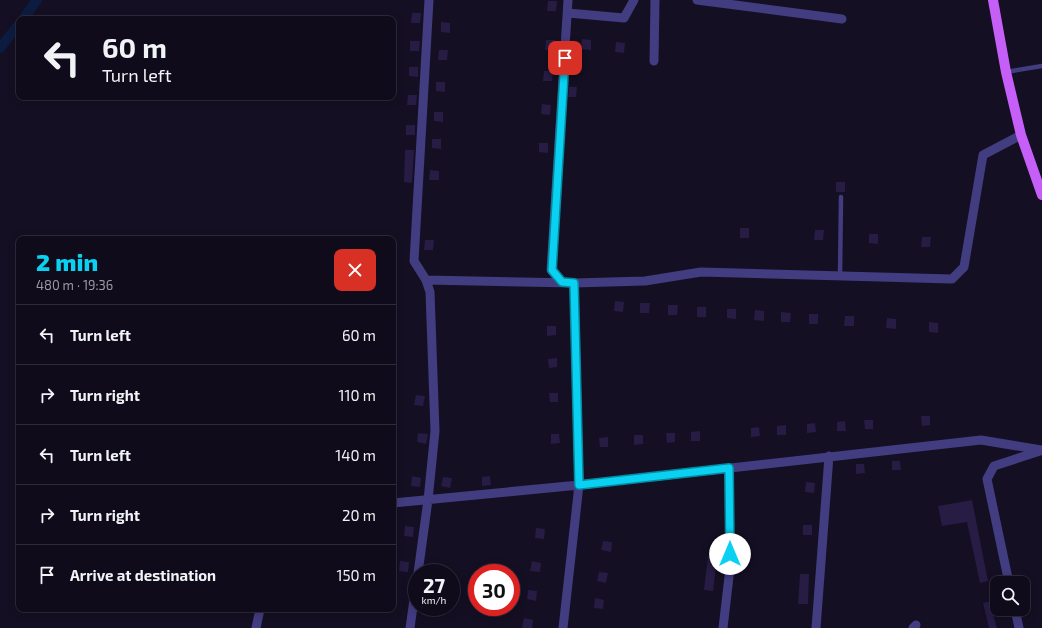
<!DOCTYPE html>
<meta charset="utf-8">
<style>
:root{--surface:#0f0b1a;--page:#1d1927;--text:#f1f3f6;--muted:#9b9ba2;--line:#2f2b39;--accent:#0ad1f2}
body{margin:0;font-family:"Exo 2",sans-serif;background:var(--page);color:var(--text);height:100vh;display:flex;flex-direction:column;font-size:15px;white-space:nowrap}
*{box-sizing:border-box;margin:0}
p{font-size:13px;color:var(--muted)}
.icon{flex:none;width:22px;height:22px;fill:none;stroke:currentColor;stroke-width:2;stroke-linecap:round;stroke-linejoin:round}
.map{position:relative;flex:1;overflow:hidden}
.drawer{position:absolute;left:16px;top:236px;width:380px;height:376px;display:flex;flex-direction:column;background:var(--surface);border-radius:8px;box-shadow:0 2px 10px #0003,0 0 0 1px var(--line)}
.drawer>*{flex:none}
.guide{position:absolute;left:16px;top:16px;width:380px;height:84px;border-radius:8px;box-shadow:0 2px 10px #0003,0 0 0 1px var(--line);background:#0f0b1a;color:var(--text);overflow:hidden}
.fabs{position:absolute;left:990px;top:576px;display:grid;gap:8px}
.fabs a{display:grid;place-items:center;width:40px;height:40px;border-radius:8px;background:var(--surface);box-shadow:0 2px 10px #0003,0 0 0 1px var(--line);font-size:20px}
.speed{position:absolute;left:408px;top:564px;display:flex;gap:8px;font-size:20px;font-weight:700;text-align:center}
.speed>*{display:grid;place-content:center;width:52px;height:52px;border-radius:50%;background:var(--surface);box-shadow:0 2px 10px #0003,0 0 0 1px var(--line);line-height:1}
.speed small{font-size:10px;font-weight:400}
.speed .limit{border:6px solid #d22;background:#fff;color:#111}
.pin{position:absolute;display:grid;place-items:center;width:34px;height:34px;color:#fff;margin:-17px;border-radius:8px;box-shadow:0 2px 6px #0006}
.me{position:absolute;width:44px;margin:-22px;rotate:0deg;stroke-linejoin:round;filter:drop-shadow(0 0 3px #0008)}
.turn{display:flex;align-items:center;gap:14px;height:84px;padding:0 20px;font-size:18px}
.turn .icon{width:52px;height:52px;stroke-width:2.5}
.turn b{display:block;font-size:28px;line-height:34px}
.round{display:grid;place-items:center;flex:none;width:42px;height:42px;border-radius:8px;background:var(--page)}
.headline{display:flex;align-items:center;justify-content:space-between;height:68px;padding:0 20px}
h1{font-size:24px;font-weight:800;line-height:30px;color:var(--accent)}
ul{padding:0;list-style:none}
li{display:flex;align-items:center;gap:12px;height:60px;padding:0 20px;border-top:1px solid var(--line)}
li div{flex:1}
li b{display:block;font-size:15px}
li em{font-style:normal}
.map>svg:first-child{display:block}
</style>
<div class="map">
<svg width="1042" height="628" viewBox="0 0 1042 628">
<rect width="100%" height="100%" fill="#140f23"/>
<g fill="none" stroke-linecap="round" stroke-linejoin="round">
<path stroke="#0c1c40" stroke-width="10" d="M23,19L37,0
M0,48L19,24"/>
</g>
<path fill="#261c44" d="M548,1H557L556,11H547Z
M412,13H421L420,23H411Z
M441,22L450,23V33L441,32Z
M582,39L591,40V50L581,49Z
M546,40H555V50H545Z
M410,41H420L419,51H410Z
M616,42L625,43L624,53L615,52Z
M439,50H448L447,60H438Z
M409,67H418V77L409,76Z
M544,71H553L552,81H543Z
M436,82H445V92L436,91Z
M569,87H577L576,97H568Z
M408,95H417L416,105H407Z
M542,104L551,105L550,115L541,114Z
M434,112H443V122L434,121Z
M406,125H415V135H406Z
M432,139H441V149L432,148Z
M539,143H548V153L539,152Z
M405,150H414L412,183L404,182Z
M430,170L439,171V180H429Z
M836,182H845V192H836Z
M740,228H749V238H740Z
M815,230H824L823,240H814Z
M869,234H878V244L869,243Z
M922,237H931L930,247H921Z
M425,240H434L433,250H424Z
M615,301L624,302L623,312L614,311Z
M640,303H650L649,313H640Z
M668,305H678L677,315H668Z
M697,307H706V317H697Z
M727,309H736V319L727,318Z
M755,310L764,311V321L754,320Z
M781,312L791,313L790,322H781Z
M809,314H818V324H809Z
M845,316H854V326H844Z
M887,318L896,319V329L886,328Z
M929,322L938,323V333L929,332Z
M547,326H556V335L547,336Z
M557,358V367L549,368L548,359Z
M549,393H558V402H550Z
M416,395L425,396L423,406L414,405Z
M921,416H930V425L922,426Z
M864,420H873V429H865Z
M845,421L846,431H837V422Z
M815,423L816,432L807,433V424Z
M786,425V435H777V426Z
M759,427L760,436L751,437V428Z
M700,431V441H691V432Z
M418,433L428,434L426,444L417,442Z
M666,433H675V442L667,443Z
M551,434H559L560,443L551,444Z
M634,435H643V444L634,445Z
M608,437V447H600L599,438Z
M892,461H900L901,470H892Z
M856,464H864L865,473L856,474Z
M412,476L421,478L420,487L411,486Z
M490,476L491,485L482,486V477Z
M443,477L452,478L450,488L441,486Z
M806,482L815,483L814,493L805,492Z
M972,500L988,581L980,583L967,522L942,526L938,506Z
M803,525H812V535H803Z
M405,526L414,527L413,537L404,536Z
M536,528L545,529L544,539L535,538Z
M603,541L612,542L611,552L601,550Z
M708,556L717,558L713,591L704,590Z
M400,561L409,562L408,572L399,571Z
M532,561L541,563L540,572L530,571Z
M599,572L608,573L606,583L597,581Z
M800,574H809L808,604H798Z
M528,590L537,591L536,601L527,599Z
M595,598L604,600L603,609L594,608Z
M991,601L992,610L997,628H989L983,603Z
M524,618L533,620L532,628H522Z"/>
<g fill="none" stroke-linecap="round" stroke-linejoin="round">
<path stroke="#423c80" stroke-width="4.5" d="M1006,72L1042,66
M840,276L841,197"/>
<path stroke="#423c80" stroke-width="9" d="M697,0L842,19
M568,13L624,18L634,0
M654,61L655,0
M426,280L574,283L645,281L701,272L952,279L964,267L983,155L1021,135
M562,282L551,270L568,0
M393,503L579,485L981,440L1042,450
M418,573L428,500L435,431L430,292L426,280L414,261L429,0
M1009,583L987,479L994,466L1040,451
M1015,609L1019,628
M256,628L260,609
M410,628L417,578
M563,628L579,485L574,283
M723,628L730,568L729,468
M816,628L829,456
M913,628L916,625"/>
<path stroke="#c65ff8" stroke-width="10" d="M993,0L1006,72L1021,135L1042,195"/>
</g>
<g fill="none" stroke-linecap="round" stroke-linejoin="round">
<defs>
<path id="route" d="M565,58L552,270L562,282L574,283L579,485L729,468L730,554"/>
</defs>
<use href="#route" stroke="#06889d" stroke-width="10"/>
<use href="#route" stroke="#0ad1f2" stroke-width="7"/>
</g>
</svg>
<div class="fabs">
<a><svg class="icon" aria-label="search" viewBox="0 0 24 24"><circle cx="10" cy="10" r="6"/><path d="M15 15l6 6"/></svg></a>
</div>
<div class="speed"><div>27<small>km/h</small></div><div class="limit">30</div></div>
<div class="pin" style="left:565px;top:58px;background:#d93025"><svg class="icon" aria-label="arrive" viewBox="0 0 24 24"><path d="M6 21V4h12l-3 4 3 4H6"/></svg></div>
<svg class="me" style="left:730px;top:554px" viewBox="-20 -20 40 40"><circle r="19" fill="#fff"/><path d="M0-13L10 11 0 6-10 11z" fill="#0ad1f2"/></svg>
<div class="guide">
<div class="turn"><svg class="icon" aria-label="left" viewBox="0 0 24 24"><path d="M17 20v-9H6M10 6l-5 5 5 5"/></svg><div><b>60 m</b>Turn left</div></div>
</div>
<section class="drawer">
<div class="headline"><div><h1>2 min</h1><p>480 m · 19:36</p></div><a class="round" style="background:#d93025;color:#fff"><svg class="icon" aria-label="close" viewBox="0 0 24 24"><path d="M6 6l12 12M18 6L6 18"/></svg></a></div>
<ul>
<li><svg class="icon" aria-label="left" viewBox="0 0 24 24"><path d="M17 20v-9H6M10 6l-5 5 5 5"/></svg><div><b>Turn left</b></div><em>60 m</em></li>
<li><svg class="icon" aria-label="right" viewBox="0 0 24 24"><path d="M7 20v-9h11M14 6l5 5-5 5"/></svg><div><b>Turn right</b></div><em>110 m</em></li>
<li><svg class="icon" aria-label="left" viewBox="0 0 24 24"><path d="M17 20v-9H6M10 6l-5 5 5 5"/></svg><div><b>Turn left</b></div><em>140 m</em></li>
<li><svg class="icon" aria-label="right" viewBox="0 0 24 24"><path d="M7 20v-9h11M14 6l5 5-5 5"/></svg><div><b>Turn right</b></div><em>20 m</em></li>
<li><svg class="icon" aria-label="arrive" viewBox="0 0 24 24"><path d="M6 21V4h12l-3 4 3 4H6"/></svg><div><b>Arrive at destination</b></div><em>150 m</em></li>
</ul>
</section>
</div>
